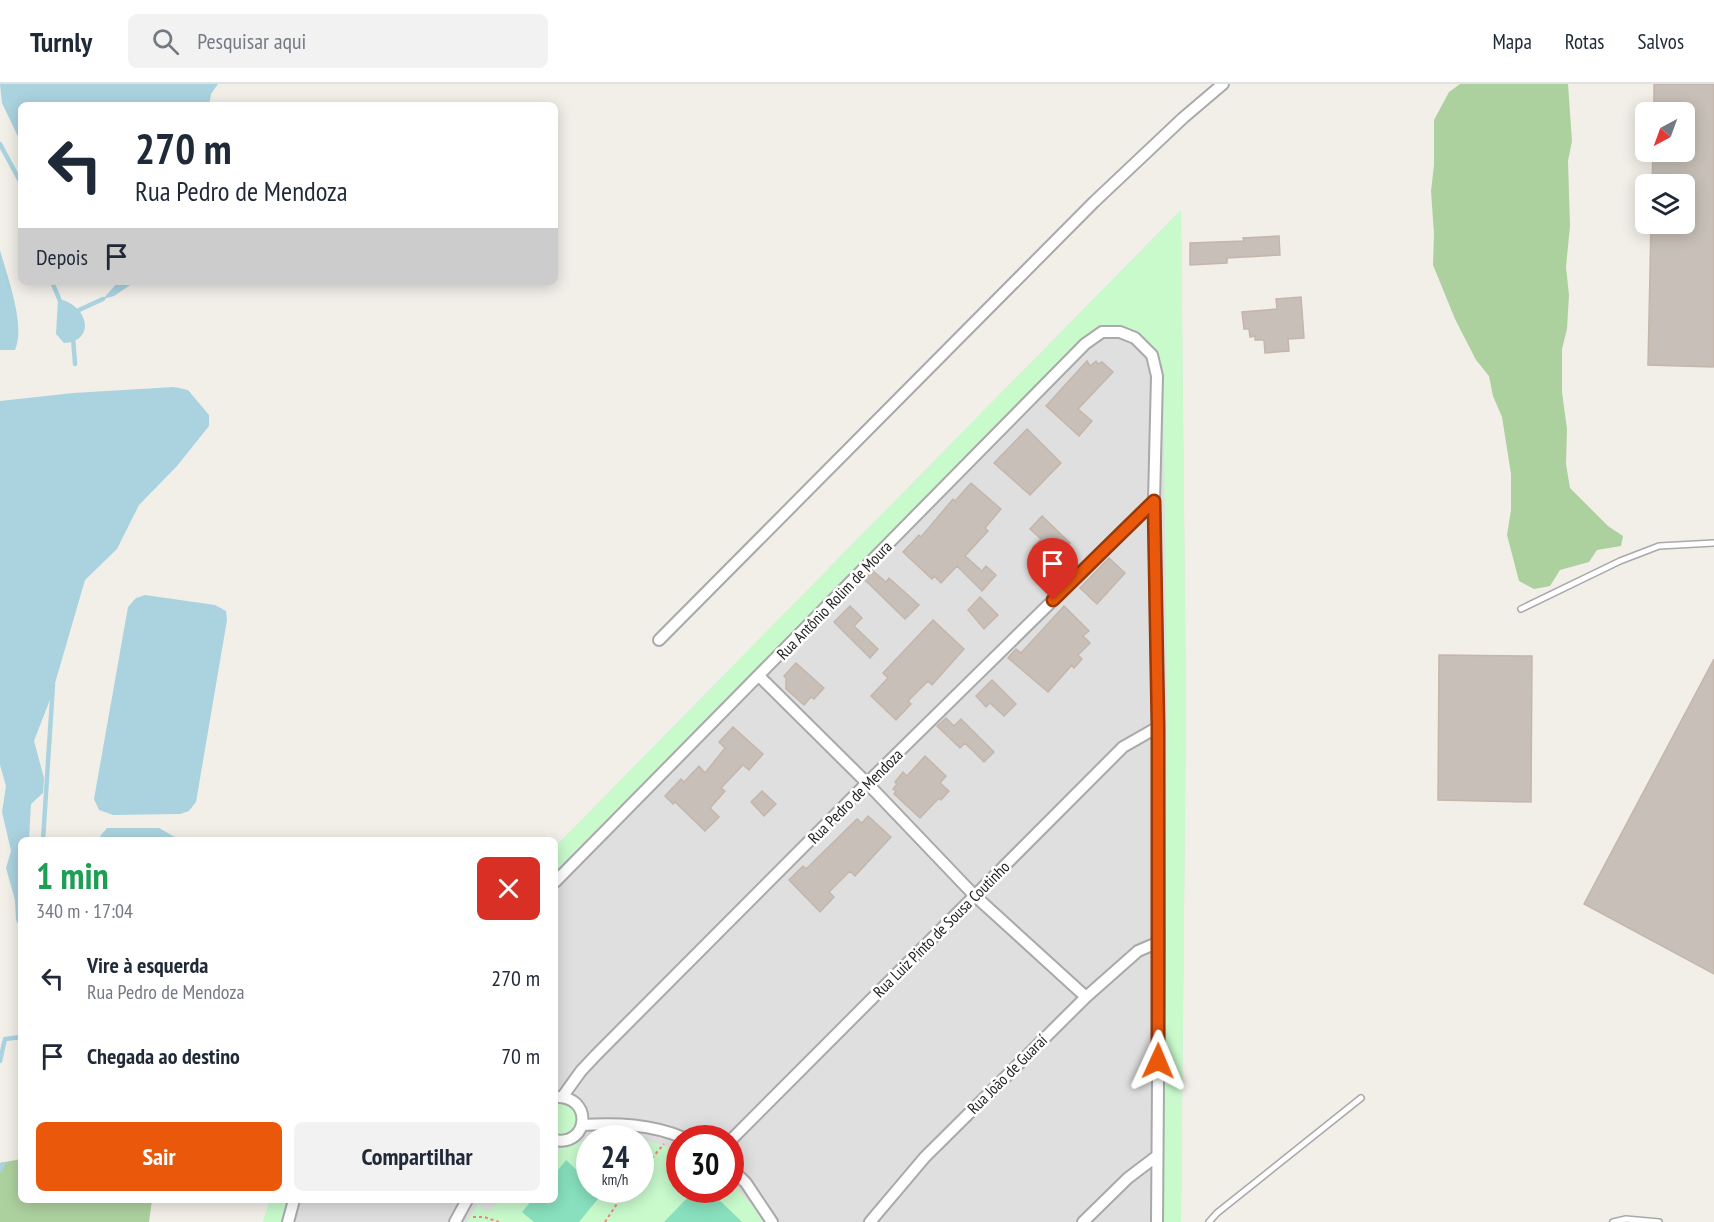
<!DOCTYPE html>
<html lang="pt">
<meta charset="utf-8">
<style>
:root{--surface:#fff;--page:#f2f2f3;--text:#1f2937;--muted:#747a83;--line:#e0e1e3;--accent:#ea580c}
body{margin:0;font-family:"PT Sans Narrow",sans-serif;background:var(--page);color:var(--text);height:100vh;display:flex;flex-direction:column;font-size:22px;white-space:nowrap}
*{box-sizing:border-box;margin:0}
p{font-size:20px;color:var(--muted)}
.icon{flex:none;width:33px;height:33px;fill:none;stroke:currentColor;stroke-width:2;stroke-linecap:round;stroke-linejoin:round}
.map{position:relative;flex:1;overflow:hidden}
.sheet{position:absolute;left:18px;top:753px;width:540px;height:366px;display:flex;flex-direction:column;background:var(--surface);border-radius:9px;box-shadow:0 3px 15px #0003}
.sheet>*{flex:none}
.top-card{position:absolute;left:18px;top:18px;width:540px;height:183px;border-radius:9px;box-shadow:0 3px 15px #0003;background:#fff;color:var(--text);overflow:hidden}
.needle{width:39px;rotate:221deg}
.controls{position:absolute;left:1635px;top:18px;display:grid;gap:12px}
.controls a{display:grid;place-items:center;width:60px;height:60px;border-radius:9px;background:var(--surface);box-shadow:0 3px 15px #0003;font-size:30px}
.speed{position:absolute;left:576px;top:1041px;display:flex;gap:12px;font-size:30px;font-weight:700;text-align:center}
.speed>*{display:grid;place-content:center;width:78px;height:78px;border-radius:50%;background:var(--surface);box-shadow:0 3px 15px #0003;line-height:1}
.speed small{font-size:15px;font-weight:400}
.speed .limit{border:9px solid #d22;background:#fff;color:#111}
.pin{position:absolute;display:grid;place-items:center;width:51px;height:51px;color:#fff;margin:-62px -26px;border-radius:50% 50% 50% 0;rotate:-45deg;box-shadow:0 0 6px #0007}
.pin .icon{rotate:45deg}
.me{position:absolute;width:66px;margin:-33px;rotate:1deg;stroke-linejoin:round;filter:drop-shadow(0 0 4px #0008)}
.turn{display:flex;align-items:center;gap:21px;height:126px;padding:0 18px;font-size:27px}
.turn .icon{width:78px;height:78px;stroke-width:2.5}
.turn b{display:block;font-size:42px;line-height:51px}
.then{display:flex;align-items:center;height:57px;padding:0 18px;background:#0003;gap:12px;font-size:22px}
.round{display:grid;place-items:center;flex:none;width:63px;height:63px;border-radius:9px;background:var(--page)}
.headline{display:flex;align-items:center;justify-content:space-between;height:102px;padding:0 18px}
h1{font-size:36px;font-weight:600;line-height:45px;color:#1e9e55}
.button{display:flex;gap:12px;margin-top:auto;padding:12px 18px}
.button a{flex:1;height:69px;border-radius:9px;background:var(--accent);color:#fff;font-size:24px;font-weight:600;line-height:69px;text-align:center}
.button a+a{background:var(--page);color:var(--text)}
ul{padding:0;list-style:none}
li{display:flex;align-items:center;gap:18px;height:78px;padding:0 18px}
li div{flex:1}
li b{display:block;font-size:22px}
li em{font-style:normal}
header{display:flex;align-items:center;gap:36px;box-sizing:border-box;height:84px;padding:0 30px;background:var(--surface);border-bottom:2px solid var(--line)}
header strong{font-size:28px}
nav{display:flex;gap:33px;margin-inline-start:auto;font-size:21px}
.search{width:420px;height:54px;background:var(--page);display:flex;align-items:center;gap:15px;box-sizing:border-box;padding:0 21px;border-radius:9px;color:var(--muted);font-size:22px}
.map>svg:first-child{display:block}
</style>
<header>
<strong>Turnly</strong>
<div class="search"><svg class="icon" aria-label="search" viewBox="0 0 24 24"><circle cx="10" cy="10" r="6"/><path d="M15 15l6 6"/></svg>Pesquisar aqui</div>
<nav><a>Mapa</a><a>Rotas</a><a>Salvos</a></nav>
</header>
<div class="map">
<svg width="1714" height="1138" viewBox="0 0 1714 1138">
<rect width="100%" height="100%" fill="#f2efe9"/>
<path fill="#e0dfdf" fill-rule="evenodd" d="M1181,126L1186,623L1181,1138H263L270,1116H555V763ZM590,1054H640V1106H590ZM680,1054H730V1106H680Z"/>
<path fill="#add19e" d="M1460,0H1568L1572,57L1568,77L1570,142L1566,183L1569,211L1567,245L1562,265V308L1567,345L1566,380L1570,404L1608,442L1623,452L1621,462L1597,466L1589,478L1560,486L1550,502L1534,505L1519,497L1507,451L1511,426V390L1502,333L1493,312L1489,292L1476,276L1455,235L1433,181L1434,150L1431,107L1434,81V36L1449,8Z
M21,1075V1116H152L149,1138H0V1079Z"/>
<path fill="#c8facc" d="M1181,126L1186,623L1181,1138H1163L1167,618L1163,283C1151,245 1112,232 1080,256L555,788V763Z
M555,1018L570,1020L578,1030L576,1043L567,1051L555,1052Z
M589,1056L590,1106H640L641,1056H644L679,1066L680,1106H730L731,1098L752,1121L763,1138H467L478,1120L489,1128L500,1116H555V1066Z
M270,1116H287L281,1138H263Z"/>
<path fill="#88e0be" d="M566,1076L589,1098L590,1106H598L602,1110L579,1138H534L522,1128L532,1116H555V1090Z
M695,1106H709L742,1138H664Z"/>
<path fill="#e2e2e2" d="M482,1116H500L489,1128L478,1120Z"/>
<path fill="#aad3df" d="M0,0H218L211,10L209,21H21V59L2,19Z
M0,166C7,192 26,241 15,266H0Z
M118,198H135L114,212L103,215Z
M58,215C88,220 97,257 64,259L56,250Z
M174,303L188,306L209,331V342L177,382L139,421L117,465L85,496L51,613L34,657L44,694L43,709L31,720L29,756H21V846L16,836L15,816L6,784L11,767L2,728L6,702L0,681V317L73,309Z
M145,511L215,521L226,527L227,536L196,718L189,727L180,730L113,731L99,726L94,715L128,523L136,514Z
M107,744H159L180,756H97Z"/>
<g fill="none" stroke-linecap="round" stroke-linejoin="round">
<path stroke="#aad3df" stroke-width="4.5" d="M0,60L21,99
M52,198L60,217
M75,231L79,226L103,215
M73,253L75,280
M43,756L53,600
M0,977L5,955L21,953
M0,1086L3,1080"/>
</g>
<path fill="#c7bfb8" stroke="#c4b6ab" stroke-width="1.5" d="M1654,0H1714V283L1648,281L1651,140H1684V100H1652L1653,68H1684V28H1654Z
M1279,152L1280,171L1227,174V179L1190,181V159L1244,157L1243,154Z
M1301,213L1304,254L1288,255L1289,267L1265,269L1264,256H1255V252L1250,253L1249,245H1244L1242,228L1277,225L1276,215Z
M1087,277L1090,282L1096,277L1098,280L1102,278L1113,288L1078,325L1092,337L1079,352L1046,322Z
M1027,345L1061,379L1030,411L994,379Z
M971,399L1001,425L985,444L988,447L965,472L982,487L986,482L996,491L982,507L957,482L941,499L934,492L932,495L903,468L919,451L921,453L953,415L955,417Z
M1042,432L1070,459L1051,479L1033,463L1041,455L1030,445Z
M1109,474L1125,489L1097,520L1080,504Z
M873,487L886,498L889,494L919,521L905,535L864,495Z
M980,513L998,531L984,545L968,526Z
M850,522L862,534L854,542L878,565L870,574L834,538Z
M1064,522L1089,547L1083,552L1090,559L1078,571L1082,575L1074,584L1072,581L1048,608L1008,574L1016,565L1021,569Z
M933,536L964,565L932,601L928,597L908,617L911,620L896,636L871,612L888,594L883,589Z
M1439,571L1532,572L1531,718L1438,716Z
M1714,575V890L1584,820Z
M796,579L824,604L814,615L811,613L804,621L786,605V594L784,592Z
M992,596L1016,620L1004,632L990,619L986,623L976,612Z
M946,634L954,642L961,635L994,668L984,678L965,659L960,664L937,642Z
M733,643L763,670L749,686L743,681L721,704L725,707L710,724L719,733L705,747L675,718L673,720L665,712L681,695L684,698L699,682L705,689L725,664L719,658Z
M925,672L946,692L940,699L949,707L941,716L939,714L920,734L894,710L896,707L893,705L897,700L895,698L903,688L907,692Z
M762,707L776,720L764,732L751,718Z
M868,732L891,753L855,792L850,787L829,808L834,813L820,828L789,796L803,782L806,785L857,735L862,739Z"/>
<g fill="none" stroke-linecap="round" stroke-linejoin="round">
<defs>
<path id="lane" d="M1521,525L1620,477L1659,462L1714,459
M1209,1138L1217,1129L1361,1014
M1613,1138L1626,1135L1659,1138"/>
<path id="street" d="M659,556L1094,118L1183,34L1223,0
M759,592L867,699L974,811L1086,913
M555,798L1085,260L1102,248H1120L1135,254L1152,271L1157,292L1154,417L1158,643L1159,858L1157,1138
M563,1012L581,987L596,971L867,699L1154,417
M555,1013C594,1011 589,1063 555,1056
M582,1041C618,1039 651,1040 684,1054
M730,1057L1123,663L1158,643
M730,1083L746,1099L772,1138
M288,1138L294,1116
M455,1138L467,1116
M870,1138L925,1073L1086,913L1138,867L1159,858
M1083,1138L1128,1094L1157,1072"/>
</defs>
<use href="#lane" stroke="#a9a9a9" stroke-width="8"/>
<use href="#street" stroke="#a9a9a9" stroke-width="14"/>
<path stroke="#fa8072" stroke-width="2" stroke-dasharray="3 3" stroke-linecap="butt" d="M640,1088L664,1060
M473,1133H484L499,1138
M605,1138L626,1106"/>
<use href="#lane" stroke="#fff" stroke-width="5"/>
<use href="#street" stroke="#fff" stroke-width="10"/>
</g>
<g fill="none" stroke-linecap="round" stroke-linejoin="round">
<defs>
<path id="route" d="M1053,516L1154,417L1158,642V977"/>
</defs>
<use href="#route" stroke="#983908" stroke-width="15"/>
<use href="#route" stroke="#ea580c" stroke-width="10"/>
</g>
<g text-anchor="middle" stroke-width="5" stroke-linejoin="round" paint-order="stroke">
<g font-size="16" fill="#222" stroke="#fff">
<text transform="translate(834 516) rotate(-46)" y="6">Rua Antônio Rolim de Moura</text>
<text transform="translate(855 712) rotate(-45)" y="6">Rua Pedro de Mendoza</text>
<text transform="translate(941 845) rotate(-45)" y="6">Rua Luiz Pinto de Sousa Coutinho</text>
<text transform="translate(1007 990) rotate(-45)" y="6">Rua João de Guaraí</text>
</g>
</g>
</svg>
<div class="controls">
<a><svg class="needle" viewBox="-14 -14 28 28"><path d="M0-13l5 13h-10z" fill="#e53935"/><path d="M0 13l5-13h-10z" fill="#747a83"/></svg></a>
<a><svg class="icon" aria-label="layers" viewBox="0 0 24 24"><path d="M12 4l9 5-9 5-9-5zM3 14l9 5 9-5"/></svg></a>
</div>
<div class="speed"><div>24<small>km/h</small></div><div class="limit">30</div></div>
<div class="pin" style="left:1053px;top:516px;background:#d93025"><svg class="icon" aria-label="arrive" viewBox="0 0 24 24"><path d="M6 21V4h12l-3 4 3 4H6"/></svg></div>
<svg class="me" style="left:1158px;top:977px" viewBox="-20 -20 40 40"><path d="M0-17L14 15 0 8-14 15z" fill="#ea580c" stroke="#fff" stroke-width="4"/></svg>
<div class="top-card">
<div class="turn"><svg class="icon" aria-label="left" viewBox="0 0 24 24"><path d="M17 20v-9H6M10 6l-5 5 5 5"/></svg><div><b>270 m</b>Rua Pedro de Mendoza</div></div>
<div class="then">Depois<svg class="icon" aria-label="arrive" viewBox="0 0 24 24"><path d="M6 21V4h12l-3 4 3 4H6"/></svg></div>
</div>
<section class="sheet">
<div class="headline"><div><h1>1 min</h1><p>340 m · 17:04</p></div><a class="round" style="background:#d93025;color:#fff"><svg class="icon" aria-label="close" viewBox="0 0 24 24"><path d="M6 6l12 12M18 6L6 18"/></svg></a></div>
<ul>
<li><svg class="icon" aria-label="left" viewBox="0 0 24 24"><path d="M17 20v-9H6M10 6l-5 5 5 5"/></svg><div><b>Vire à esquerda</b><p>Rua Pedro de Mendoza</p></div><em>270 m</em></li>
<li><svg class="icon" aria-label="arrive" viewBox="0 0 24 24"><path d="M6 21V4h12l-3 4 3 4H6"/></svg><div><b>Chegada ao destino</b></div><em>70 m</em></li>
</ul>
<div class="button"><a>Sair</a><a>Compartilhar</a></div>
</section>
</div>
